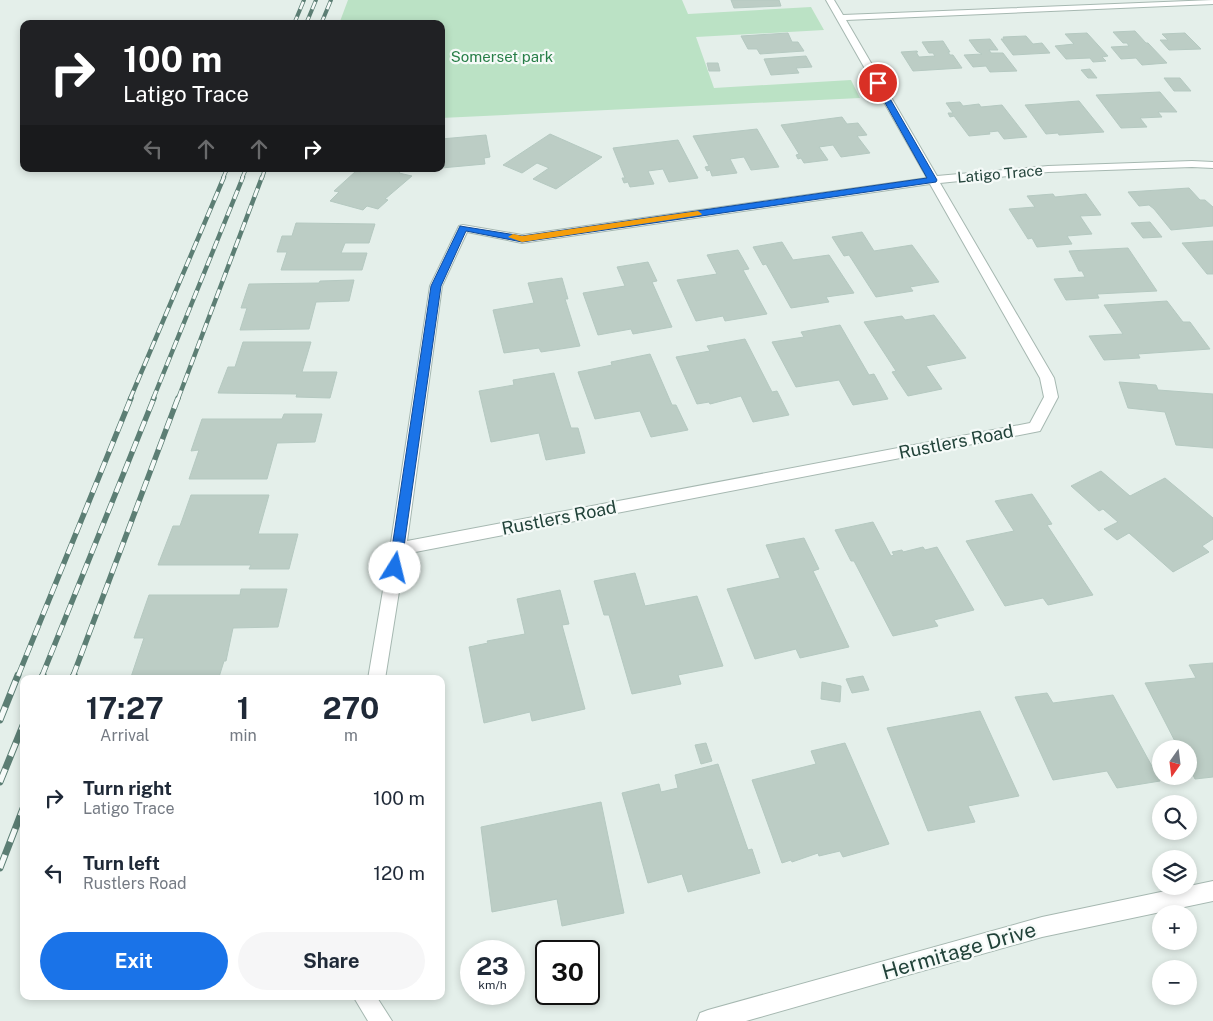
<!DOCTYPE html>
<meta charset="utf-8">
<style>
:root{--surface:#fff;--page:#f6f6f7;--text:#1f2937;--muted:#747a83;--accent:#1a73e8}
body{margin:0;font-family:"Public Sans",sans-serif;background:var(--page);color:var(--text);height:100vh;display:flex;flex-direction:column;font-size:19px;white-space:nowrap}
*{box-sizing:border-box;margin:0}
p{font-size:16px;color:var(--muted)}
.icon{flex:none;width:28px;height:28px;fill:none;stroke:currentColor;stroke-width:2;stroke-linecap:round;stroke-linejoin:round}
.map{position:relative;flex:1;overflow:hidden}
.panel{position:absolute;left:20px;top:675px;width:425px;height:325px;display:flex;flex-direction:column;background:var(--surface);border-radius:10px;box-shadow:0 2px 8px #0003}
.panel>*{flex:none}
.top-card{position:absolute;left:20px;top:20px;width:425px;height:152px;border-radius:10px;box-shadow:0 2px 8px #0003;background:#202124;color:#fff;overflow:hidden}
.needle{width:32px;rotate:194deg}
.tools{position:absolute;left:1152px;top:740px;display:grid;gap:10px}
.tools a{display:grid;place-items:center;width:45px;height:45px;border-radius:50%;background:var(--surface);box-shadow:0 2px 8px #0003;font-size:25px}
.speed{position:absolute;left:460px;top:940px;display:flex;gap:10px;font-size:25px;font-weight:700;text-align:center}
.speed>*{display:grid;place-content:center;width:65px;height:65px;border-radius:50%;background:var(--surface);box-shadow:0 2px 8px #0003;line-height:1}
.speed small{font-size:12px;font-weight:400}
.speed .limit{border:2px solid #111;border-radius:8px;background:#fff;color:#111}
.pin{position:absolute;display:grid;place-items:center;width:42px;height:42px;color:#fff;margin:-21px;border:2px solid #fff;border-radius:50%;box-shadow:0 1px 5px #0007}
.me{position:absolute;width:55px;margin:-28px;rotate:9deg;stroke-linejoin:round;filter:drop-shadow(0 0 4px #0008)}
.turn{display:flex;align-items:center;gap:18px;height:105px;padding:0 20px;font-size:22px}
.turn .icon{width:65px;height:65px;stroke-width:2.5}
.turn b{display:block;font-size:35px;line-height:42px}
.lanes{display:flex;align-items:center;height:48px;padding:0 20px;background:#0003;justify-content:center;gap:25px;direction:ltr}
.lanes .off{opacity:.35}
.eta{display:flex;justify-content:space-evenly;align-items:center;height:85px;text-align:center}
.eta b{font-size:30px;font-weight:700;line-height:35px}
.primary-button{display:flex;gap:10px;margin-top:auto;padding:10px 20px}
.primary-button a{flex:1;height:58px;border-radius:30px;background:var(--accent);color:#fff;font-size:20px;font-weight:700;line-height:58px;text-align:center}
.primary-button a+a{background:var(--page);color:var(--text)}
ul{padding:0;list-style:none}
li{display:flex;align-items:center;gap:15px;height:75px;padding:0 20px}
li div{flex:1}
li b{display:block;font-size:19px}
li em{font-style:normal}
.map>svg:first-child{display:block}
</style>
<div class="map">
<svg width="1213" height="1021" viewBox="0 0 1213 1021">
<rect width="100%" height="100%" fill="#e4efea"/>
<path fill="#bbe2c5" d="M348,0H682L688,14L811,7L824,30L696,37L714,88L851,80L860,98L441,118V24H339Z"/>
<path fill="#bccdc5" stroke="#b5c9c1" d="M731,0H779L781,6L734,8Z
M1135,31L1146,43H1148L1167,63L1142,65L1136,58L1121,59L1111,47L1129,46L1127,43H1123L1113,32Z
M788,33L792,42H798L804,51L760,54L757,49H748L741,36Z
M1087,33L1108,56L1102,57L1106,61L1093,62L1090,58L1066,59L1055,46L1074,44L1065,34Z
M1185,33L1201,49L1169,50L1160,40H1168L1162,34Z
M1026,36L1033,44L1042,43L1050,53L1013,55L1001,39H1004L1003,37Z
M990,39L998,50H989L991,53H1003L1017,71L990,72L986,66L973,67L964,55L982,54L977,51L969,40Z
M943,41L950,52H948L950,55H953L962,68L913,71L901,52L917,51L918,52H916L919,57L935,56L933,53H929L922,42Z
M806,56L812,67L796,68L799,73L771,75L764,59Z
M707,63H718L720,71H709Z
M1090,69L1097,78H1088L1081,70Z
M1164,78H1180L1191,91H1174Z
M1160,92L1177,112H1158L1162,117L1140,118L1147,127L1121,128L1096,95Z
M1079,101L1104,132L1059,135L1058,133L1046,134L1025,105Z
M960,102L963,106L979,104L981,107L1002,105L1027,137L1004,139L998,131L989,132L990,134L969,136L954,116L950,117L948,113H953L946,103Z
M842,117L847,124L858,123L867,135L857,136L870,153L841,157L833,145L819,147L828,160L804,163L801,158L798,159L796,155L799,154L781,125Z
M757,129L779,167L751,170L744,157L730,159L737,173L712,176L710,170L707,171L705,167L709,166L693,136Z
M550,134L602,157L556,189L533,179L549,168L537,163L522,173L503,165Z
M486,135L490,157L484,158L485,164L441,168V139Z
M678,140L698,178L669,182L663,169L648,171L654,184L630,187L628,182L624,183L622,178H625L613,148Z
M364,169H395L401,171L399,173L412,176L385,199L388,200L378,209L367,206L363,210L330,201L339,192L334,191L356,171L361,172Z
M1189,188L1200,200H1205L1213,207V226L1171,230L1154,209L1149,205L1139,206L1128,192Z
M1053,194L1055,197L1086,194L1101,215L1080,216L1092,234L1067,236L1072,244L1037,247L1032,238L1028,239L1009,209L1035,207L1027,196Z
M1150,222L1162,237L1143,238L1131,223Z
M296,223L375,224L369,243H345L341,253H367L362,270H281L287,252H277L282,236H292Z
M862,232L874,251L912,245L939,282L910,287L913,291L876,297L849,255L844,256L832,237Z
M1213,241V274H1207L1182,243Z
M782,242L793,260L829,255L854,293L826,297L829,302L791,308L766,264L763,265L753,247Z
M1128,248L1157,291L1097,294L1099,298L1066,300L1054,279L1085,277L1082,271H1079L1069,251Z
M738,250L749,269L743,270L767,314L725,321L723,316L696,321L677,280L717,274L707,255Z
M648,262L657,281L652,282L672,327L633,334L631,329L598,335L583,293L625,286L617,267Z
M562,278L568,299H565L580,346L541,352L539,348L504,353L493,310L534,303L528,283Z
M354,280L349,301L316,302L309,329L240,330L247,308H241L249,284L319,283L320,281Z
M1167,301L1183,322H1190L1210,349L1138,354L1140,358L1104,360L1089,336L1123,334L1104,305Z
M934,315L966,358L926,366L942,389L908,396L892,372L896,371L864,322L902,316L905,320Z
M840,325L869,375L874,374L888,399L853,405L839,380L796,387L772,342L804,337L801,332Z
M745,339L772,392L777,391L789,415L753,422L741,396L710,404L709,402L697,404L676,357L710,351L707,346Z
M243,342H311L302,372H337L330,398L296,397L297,394L218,393L228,367H235Z
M650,354L672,405H676L688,430L651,437L640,411L595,419L578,372L612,365L611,362Z
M554,373L571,428H578L585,453L546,460L539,433L491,442L479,391L514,385L513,380Z
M1119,382L1156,385L1158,390L1213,394V448L1176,445L1165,412L1128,408Z
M284,414H322L315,442L277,443L267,479H189L199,450L191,451L202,419H282Z
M1101,471L1130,496L1165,478L1213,518V539L1202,546L1209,552L1173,572L1129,533L1117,540L1104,529L1118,522L1103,509L1099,511L1071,486Z
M1032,494L1052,524L1047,525L1093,595L1048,605L1043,598L1005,606L966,541L1014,531L995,501Z
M191,495H269L258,534H298L289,569H249L251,565H158L173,526H180Z
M873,522L891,556L894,555L892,552L902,550L903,552L923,547L925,550L937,547L974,610L934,620L938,626L893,636L854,561H851L835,530Z
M804,538L819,569L813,571L849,647L800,658L796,649L755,659L727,589L780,578L766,545Z
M635,573L645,606L697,596L723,666L678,675L681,684L632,694L609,615H604L594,581Z
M241,589H287L278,627L233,628L226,661H224L219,677H131L144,638H134L149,595H240Z
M560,590L569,624L562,625L585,709L532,721L530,712L484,723L469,647L488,643L487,641L525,634L517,599Z
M1213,663V777L1195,779L1189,767V749H1179L1145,683L1196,678L1189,665Z
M863,676L869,690L852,693L846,679Z
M822,682L841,686L840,702L821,699Z
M1047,693L1053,703L1113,695L1160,781L1117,788L1107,771L1053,780L1015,697Z
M980,711L1019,796L968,806L975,822L928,831L887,728Z
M706,743L712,761L701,764L695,745Z
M845,743L889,844L843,857L840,851L819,856L818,853L792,862L791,860L782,863L752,780L816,764L811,751Z
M718,764L748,850L752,849L760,873L688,892L682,874L648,883L622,793L659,784L661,792L678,788L675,775Z
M601,802L624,913L562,926L557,899L492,912L481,827Z"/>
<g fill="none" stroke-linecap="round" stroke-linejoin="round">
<defs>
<path id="street" d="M826,0H834L843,15L1213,0V4L846,20L937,176L1048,166L1192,161L1213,162V168L1192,167L1048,172L940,183L1054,378L1058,397L1040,431L405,554L385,679H368L390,549L430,286L459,226L463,225L522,235L927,178ZM930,184L1040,378L1044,397L1030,423L407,541L442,286L467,232L522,243Z
M1213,881V901L1042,937L746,1021H697L700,1013L708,1010L1042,917Z
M353,996H376L392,1021H368Z"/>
</defs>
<use href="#street" stroke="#a6b8b1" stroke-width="2"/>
<use href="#street" fill="#fff" fill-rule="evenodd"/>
<defs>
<path id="rail-far3" d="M294,24L304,0
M306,24L316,0
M321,24L331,0
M223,178L227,169
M242,178L246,169
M262,178L265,169"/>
<path id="rail-far2" d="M130,399L224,177
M153,399L243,177
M178,399L262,177"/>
<path id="rail-far1" d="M18,676L131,398
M42,676L154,398
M73,676L178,398"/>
<path id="rail" d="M41,679L43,675
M72,679L74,675
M0,720L18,675
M0,782L24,723
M0,868L24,806"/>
</defs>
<use href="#rail-far3" stroke="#5c7e74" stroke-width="4"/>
<use href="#rail-far2" stroke="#5c7e74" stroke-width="4.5"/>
<use href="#rail-far1" stroke="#5c7e74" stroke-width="5.5"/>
<use href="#rail" stroke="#5c7e74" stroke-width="7"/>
<use href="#rail-far3" stroke="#f5faf8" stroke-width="2.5" stroke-dasharray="8" stroke-linecap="butt"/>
<use href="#rail-far2" stroke="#f5faf8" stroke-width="3" stroke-dasharray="9" stroke-linecap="butt"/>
<use href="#rail-far1" stroke="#f5faf8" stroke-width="4" stroke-dasharray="11" stroke-linecap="butt"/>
<use href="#rail" stroke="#f5faf8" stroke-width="5" stroke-dasharray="14" stroke-linecap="butt"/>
</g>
<path fill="#1a73e8" stroke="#114b97" d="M878,80L881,83L937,180L936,182L522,242L466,231L441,286L401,568L399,571H391L389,568L431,286L460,226L522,236L927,178L874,83Z"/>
<path fill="#f59e0b" d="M698,211L702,214L701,215L522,242L508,237L513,234L522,236Z"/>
<g text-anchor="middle" stroke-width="4.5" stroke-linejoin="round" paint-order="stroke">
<g font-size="15" fill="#277e47" stroke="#f5faf8">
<text x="502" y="62">Somerset park</text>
</g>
<g font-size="15" fill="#214239" stroke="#f5faf8">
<text transform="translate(1000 174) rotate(-5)" y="5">Latigo Trace</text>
</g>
<g font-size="18" fill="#214239" stroke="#f5faf8">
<text transform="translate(956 442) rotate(-11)" y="6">Rustlers Road</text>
<text transform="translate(559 518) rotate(-11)" y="6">Rustlers Road</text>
</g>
<g font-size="21" fill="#214239" stroke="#f5faf8">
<text transform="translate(959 951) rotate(-16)" y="7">Hermitage Drive</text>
</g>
</g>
</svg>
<div class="tools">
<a><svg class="needle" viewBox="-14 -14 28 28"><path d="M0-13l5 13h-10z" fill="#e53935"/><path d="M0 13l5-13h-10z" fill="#747a83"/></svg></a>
<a><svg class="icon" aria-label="search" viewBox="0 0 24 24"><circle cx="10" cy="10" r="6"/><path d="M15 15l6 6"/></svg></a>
<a><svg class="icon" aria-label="layers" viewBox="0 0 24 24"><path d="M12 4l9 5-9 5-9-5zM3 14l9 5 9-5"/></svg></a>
<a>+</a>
<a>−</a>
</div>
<div class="speed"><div>23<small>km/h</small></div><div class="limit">30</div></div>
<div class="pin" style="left:878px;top:83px;background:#d93025"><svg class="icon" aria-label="arrive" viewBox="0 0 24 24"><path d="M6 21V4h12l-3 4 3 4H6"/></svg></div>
<svg class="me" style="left:395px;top:568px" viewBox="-20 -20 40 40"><circle r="19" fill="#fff"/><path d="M0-13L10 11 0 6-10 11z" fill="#1a73e8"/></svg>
<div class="top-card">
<div class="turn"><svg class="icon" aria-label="right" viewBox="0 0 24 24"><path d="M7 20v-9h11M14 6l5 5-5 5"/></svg><div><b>100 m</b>Latigo Trace</div></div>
<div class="lanes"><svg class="icon off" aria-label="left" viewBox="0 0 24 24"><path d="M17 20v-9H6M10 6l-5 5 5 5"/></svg><svg class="icon off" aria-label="ahead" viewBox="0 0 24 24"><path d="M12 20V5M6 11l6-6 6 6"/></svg><svg class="icon off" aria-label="ahead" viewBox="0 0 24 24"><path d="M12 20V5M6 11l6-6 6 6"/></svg><svg class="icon" aria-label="right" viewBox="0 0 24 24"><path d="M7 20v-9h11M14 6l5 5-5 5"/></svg></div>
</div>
<section class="panel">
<div class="eta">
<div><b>17:27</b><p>Arrival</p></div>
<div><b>1</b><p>min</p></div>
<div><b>270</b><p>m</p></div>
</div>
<ul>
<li><svg class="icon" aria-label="right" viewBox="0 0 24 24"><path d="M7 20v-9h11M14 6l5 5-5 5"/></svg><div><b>Turn right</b><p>Latigo Trace</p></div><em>100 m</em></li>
<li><svg class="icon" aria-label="left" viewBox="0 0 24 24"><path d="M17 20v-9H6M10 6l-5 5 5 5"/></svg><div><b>Turn left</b><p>Rustlers Road</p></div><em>120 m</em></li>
</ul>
<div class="primary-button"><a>Exit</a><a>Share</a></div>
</section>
</div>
